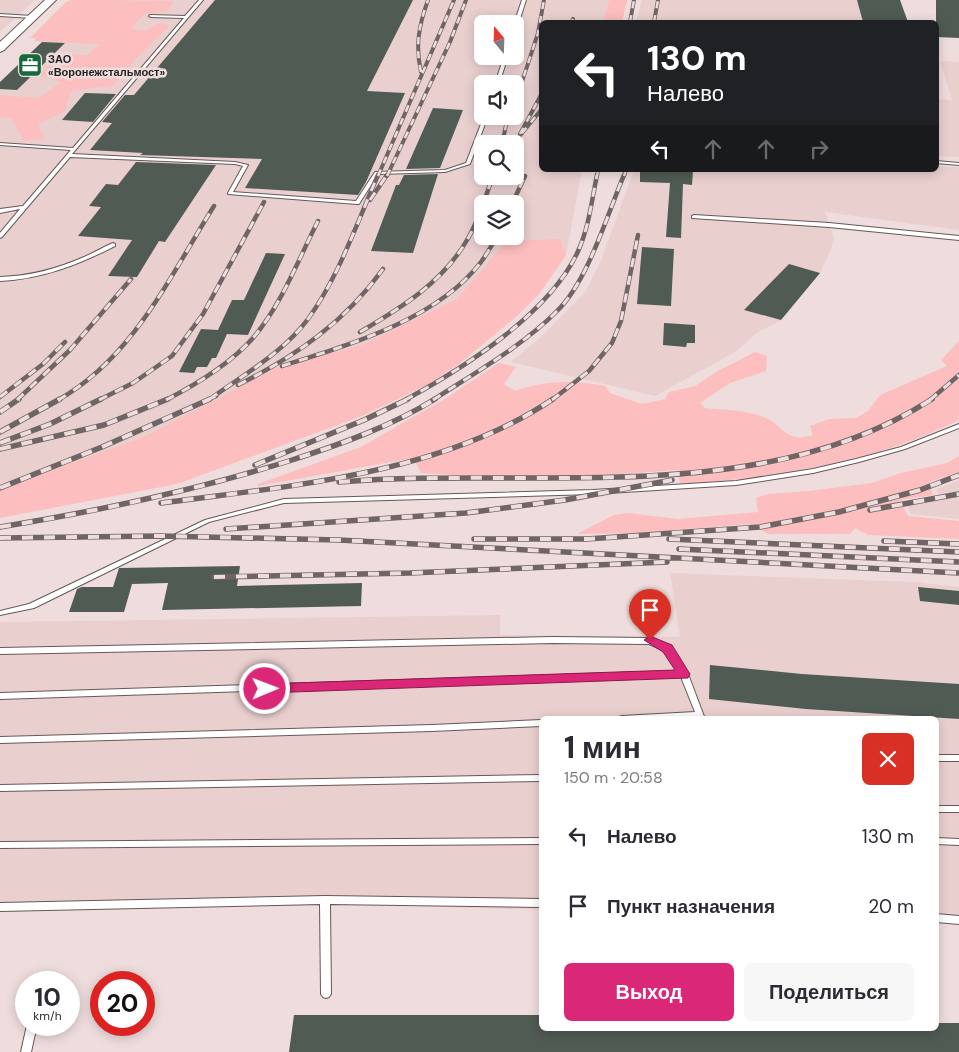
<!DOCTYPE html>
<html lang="ru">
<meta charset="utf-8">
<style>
:root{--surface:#fff;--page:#f7f7f7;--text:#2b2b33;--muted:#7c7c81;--accent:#db2777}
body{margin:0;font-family:"DM Sans",sans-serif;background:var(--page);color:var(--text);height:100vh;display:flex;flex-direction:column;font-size:19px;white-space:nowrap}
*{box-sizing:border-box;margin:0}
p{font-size:16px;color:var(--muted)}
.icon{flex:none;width:28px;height:28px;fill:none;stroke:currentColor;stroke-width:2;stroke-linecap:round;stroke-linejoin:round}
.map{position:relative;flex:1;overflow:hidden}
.details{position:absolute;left:539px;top:716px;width:400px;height:315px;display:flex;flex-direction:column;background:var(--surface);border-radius:8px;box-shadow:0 2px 12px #0003}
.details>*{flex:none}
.hud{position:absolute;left:539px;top:20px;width:400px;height:152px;border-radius:8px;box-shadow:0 2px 12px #0003;background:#202124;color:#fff;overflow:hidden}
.needle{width:32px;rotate:341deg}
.controls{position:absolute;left:474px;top:15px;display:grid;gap:10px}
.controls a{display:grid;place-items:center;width:50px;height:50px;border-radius:8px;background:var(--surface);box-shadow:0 2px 12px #0003;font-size:25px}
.speed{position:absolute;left:15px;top:971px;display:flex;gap:10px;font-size:25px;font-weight:700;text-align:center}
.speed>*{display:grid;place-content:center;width:65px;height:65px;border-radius:50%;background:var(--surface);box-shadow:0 2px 12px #0003;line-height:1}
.speed small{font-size:12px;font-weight:400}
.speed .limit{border:8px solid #d22;background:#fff;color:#111}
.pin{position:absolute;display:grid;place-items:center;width:42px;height:42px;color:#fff;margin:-51px -21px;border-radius:50% 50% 50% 0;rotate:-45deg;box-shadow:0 0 5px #0007}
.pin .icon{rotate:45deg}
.me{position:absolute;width:55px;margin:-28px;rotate:89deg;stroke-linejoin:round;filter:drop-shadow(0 0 4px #0008)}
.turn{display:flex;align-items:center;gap:18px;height:105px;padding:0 25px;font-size:22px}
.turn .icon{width:65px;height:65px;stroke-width:2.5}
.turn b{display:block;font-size:35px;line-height:42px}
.lanes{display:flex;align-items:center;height:48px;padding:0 25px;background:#0003;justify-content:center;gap:25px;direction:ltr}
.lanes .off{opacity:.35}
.round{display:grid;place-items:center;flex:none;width:52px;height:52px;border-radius:8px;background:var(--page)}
.summary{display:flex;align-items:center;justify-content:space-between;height:85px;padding:0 25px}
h1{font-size:30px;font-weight:800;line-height:38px}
.primary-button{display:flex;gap:10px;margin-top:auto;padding:10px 25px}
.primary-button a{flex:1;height:58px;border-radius:8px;background:var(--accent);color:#fff;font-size:20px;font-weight:800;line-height:58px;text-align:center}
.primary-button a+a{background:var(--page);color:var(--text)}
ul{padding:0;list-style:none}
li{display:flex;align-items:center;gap:15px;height:70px;padding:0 25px}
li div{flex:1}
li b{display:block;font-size:19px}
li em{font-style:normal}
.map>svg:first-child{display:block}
</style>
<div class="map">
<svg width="959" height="1052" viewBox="0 0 959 1052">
<rect width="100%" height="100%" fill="#eedddc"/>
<path fill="#e9d0cf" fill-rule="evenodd" d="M0,0H35L0,32Z
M86,0H609L603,22H541V170H582L566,255L510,314L0,506V82ZM482,24H515V56H482ZM482,84H515V116H482ZM482,144H515V176H482ZM482,204H515V236H482Z
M642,0H860L861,22H636Z
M940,61L959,62V157L936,156V99L952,100Z
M936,166L959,167V230L825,212L834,238L831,249L820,273L781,320L758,332L735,352L655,396L511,362L543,335L586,291L600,263L634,170H936Z
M959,480V519L911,514L907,505L940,497L936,489Z
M670,573L915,582L959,587V920L936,918V719H541V910L382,905L0,908V622L500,615V635L680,637Z"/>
<path fill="#fcbebe" d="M72,0L174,1L168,11L144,14L131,29L144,31L160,23L169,26L138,57L114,85L71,91L65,111L38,124L44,139L24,141L12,119L0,117V95L38,98L60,83L50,77L39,76L59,54L87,55L100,44L34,41L36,38H30L66,2Z
M609,0H627L622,22H603Z
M560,239L566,255L540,293L517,316L459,364L427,385L362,416L177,484L0,518V489L144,437L276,368L362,345L457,299L507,241Z
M959,341V420C876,462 780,476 688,484L680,483L677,470C592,477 505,480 421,473L413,458L258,486V484L361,447L448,397L499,363L516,367L504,384L515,391C543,380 576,380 605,386L610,393L642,404L665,399L669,392L695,386L716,372L755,352L767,356L766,371L730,383L700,403L705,408C724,410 743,410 761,416C784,424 784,444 813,435L810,426L829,419L856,418L868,411L880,395L947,366L941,360Z
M959,456V472L929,482L933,495L900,500L908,516L959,521V539L868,535L855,528L850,534H768L750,524L636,533L577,534L614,515L628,513L678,519L758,512L756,498L768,494L809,491L872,483L901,473L947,463Z"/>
<path fill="#505b53" d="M215,0H413L367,91L405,93L366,182L358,195L245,188L262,159L140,155L143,153L90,150L112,123L102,122L125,95H134Z
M857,0H900L908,22H863Z
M936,0H959V38L936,37Z
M42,42L65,43L17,90L0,89V82Z
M85,93L116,94L93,122L62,120Z
M433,108L463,110L440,168L406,169Z
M136,162L216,165L165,242L159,241L137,277L108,276L132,240L78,236L101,207L89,206L106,184L118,185Z
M640,170H693L692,185L683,184L681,238L666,237L670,183L640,182Z
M438,174L413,253L371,251L396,185H399L404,175Z
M642,247L674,249L671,306L637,304Z
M266,253L285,254L248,335L227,334L216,358H212L207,367H197L194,373L179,372L201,329L218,330L232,300H244Z
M789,264L820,273L781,320L744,310Z
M664,323L695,325V343H687L686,347L663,345Z
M240,566L237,586L362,583L361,606L162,610L168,583L132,584L124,612H69L77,589L82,587H113L119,568Z
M918,587L959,591V605L920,601Z
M710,665L802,674L959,684V719L806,709L709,699Z
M294,1015H541V1029H936V1023H959V1052H289Z"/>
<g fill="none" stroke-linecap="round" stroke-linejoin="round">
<defs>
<path id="service" d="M199,0H203L72,154L235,162L248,165L233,192L356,201L375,172L445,170L466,163L484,116H488L470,164L445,172L378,174L359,204H357L228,194V193L243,166L235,164L70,157L2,237L0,238V233L20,209L0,213V209L23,206L71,150L0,145V143L73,148L184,18L151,17L149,16L150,15L185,16Z
M522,0H526L517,28L515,29L514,24Z
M0,14L32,16L34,17L32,18L0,16Z
M504,56H508L499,84H495Z
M936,161L959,163V165L936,163Z
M694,215L829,223L959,236V240L829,227L692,218V216Z
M113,243L115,244V246C78,265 42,279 0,281V277C30,276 57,269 84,257C94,253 103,247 113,243Z
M959,424V428L905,449L859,462L813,473L736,485L593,494L284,503L209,522L34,608L0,615V611L29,604L205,520L284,499L593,490L736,481L813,469L856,459L901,447Z
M552,637L650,638L671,647L688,674L705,719H618L619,717L622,716L695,712L681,677L0,699V693L678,671L665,651L649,644L552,643L0,654V648Z
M541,720V726L432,731L0,743V737L432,725Z
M936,755H959V761H936Z
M541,775V781L0,791V785Z
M936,806H959V812H936Z
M541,838V844L0,848V842Z
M936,838L959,839V845L936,844Z
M325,896L541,899V907L330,904L331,994L329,997L326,998L323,997L321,994L320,904L0,911V903Z
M936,914L959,916V924L936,922Z
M27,1025H37L31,1052H21Z"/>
<path id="secondary" d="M45,0H56L4,50L0,52V42Z"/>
</defs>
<use href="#service" stroke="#665857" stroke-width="2"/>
<use href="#secondary" stroke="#665857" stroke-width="2"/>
<use href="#service" fill="#fff" fill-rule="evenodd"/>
<use href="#secondary" fill="#fff" fill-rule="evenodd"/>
<defs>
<path id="rail-far2" d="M572,22L573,19
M630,22L634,0
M654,22L658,0
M421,72C415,45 419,25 428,0
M515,103L538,33L544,0
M520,134L541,95
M502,144L508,116
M513,144L541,110
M378,176L454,0
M387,176L450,42L466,0
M597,176L598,170
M624,176L626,170"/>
<path id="rail-far1" d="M370,200L387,175
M512,204L525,176
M360,332C401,308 443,282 467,240C479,221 485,197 493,176
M282,366C348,345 437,320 481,262C487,254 492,245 497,236
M238,385C296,356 345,322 383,269
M0,397L43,364L65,342
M210,399C243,375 283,353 308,319C339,276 357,223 378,175
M17,400L70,350L131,279
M58,400C133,358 170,276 214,206
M99,400L133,383L172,356L203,314L264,202
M166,400C197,384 230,364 253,338C282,304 298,260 318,221
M207,400L216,396
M405,400C464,368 552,312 579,249C589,226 592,199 597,175
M433,400C473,374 524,345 557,311C588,281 607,215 624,175
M552,400L589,371L612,343L621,321L638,235
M930,400L959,375"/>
<path id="rail" d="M0,412L19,399
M0,432L60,399
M0,443L50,424L101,399
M0,449L104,425L168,399
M255,465L364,420L408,399
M339,482C532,466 760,510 932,399
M0,488L102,447L210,399
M161,503C291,486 442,474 553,399
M870,510L959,494
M0,527C99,511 197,490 292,460C341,444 392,426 435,399
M226,529L466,513L565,500L672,480
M0,538L160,536L339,540L959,573
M474,539H587L760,527L839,512L920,490L959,475
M669,539L959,552
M884,541L959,544
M679,549L959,562
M214,577L410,573L667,562"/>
</defs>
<use href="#rail-far2" stroke="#6f6565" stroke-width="4"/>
<use href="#rail-far1" stroke="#6f6565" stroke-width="4.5"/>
<use href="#rail" stroke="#6f6565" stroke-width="5.5"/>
<use href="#rail-far2" stroke="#eedddc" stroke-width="2.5" stroke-dasharray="7" stroke-linecap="butt"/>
<use href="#rail-far1" stroke="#eedddc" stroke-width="3" stroke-dasharray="9" stroke-linecap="butt"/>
<use href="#rail" stroke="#eedddc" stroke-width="4" stroke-dasharray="11" stroke-linecap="butt"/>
</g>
<path fill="#db2777" stroke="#8e194d" d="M650,636L672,645L690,674L688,678L265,693L259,689L265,684L675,670L663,652L644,640Z"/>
<defs>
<symbol id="office-square" viewBox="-11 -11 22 22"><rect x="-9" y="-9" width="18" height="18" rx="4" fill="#15693a" stroke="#eedddc"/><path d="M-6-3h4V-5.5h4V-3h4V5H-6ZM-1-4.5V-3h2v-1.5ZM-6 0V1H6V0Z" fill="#fff"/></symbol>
</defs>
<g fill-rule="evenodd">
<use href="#office-square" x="16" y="51" width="28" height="28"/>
</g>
<g text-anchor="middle" stroke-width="5" stroke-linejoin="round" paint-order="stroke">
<g font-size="11" font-weight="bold" fill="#251f1f" stroke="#eedddc" text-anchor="start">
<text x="48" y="63">ЗАО<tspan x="48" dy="13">«Воронежстальмост»</tspan></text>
</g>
</g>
</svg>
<div class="controls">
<a><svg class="needle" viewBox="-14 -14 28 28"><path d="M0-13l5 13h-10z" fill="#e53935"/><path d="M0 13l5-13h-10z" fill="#7c7c81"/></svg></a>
<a><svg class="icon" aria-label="sound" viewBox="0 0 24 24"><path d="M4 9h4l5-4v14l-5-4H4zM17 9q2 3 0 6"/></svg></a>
<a><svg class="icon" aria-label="search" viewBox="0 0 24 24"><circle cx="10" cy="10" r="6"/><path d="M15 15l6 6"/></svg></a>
<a><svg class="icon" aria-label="layers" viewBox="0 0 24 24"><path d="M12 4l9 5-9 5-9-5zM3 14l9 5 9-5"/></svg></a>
</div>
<div class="speed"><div>10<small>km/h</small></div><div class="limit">20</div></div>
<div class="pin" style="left:650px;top:640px;background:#d93025"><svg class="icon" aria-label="arrive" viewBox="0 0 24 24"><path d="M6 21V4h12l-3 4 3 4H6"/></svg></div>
<svg class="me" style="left:265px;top:689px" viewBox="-20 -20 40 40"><circle r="17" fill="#db2777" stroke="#fff" stroke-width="3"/><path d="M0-11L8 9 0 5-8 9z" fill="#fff"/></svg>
<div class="hud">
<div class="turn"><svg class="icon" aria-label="left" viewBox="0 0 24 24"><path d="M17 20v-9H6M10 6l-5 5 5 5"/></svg><div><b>130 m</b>Налево</div></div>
<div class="lanes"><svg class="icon" aria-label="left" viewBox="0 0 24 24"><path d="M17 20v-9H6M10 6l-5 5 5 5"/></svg><svg class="icon off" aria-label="ahead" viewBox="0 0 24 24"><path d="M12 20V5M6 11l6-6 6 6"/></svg><svg class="icon off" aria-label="ahead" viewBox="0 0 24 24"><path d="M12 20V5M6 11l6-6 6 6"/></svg><svg class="icon off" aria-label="right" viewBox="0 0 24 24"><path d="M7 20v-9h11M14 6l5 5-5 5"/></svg></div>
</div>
<section class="details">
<div class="summary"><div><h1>1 мин</h1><p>150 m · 20:58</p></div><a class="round" style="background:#d93025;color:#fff"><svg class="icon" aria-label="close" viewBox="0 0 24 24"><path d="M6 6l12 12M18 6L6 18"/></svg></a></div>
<ul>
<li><svg class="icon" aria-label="left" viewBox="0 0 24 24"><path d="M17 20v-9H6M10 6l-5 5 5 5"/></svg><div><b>Налево</b></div><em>130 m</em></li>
<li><svg class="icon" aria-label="arrive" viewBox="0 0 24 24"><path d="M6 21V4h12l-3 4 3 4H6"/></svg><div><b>Пункт назначения</b></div><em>20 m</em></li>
</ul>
<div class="primary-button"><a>Выход</a><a>Поделиться</a></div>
</section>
</div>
